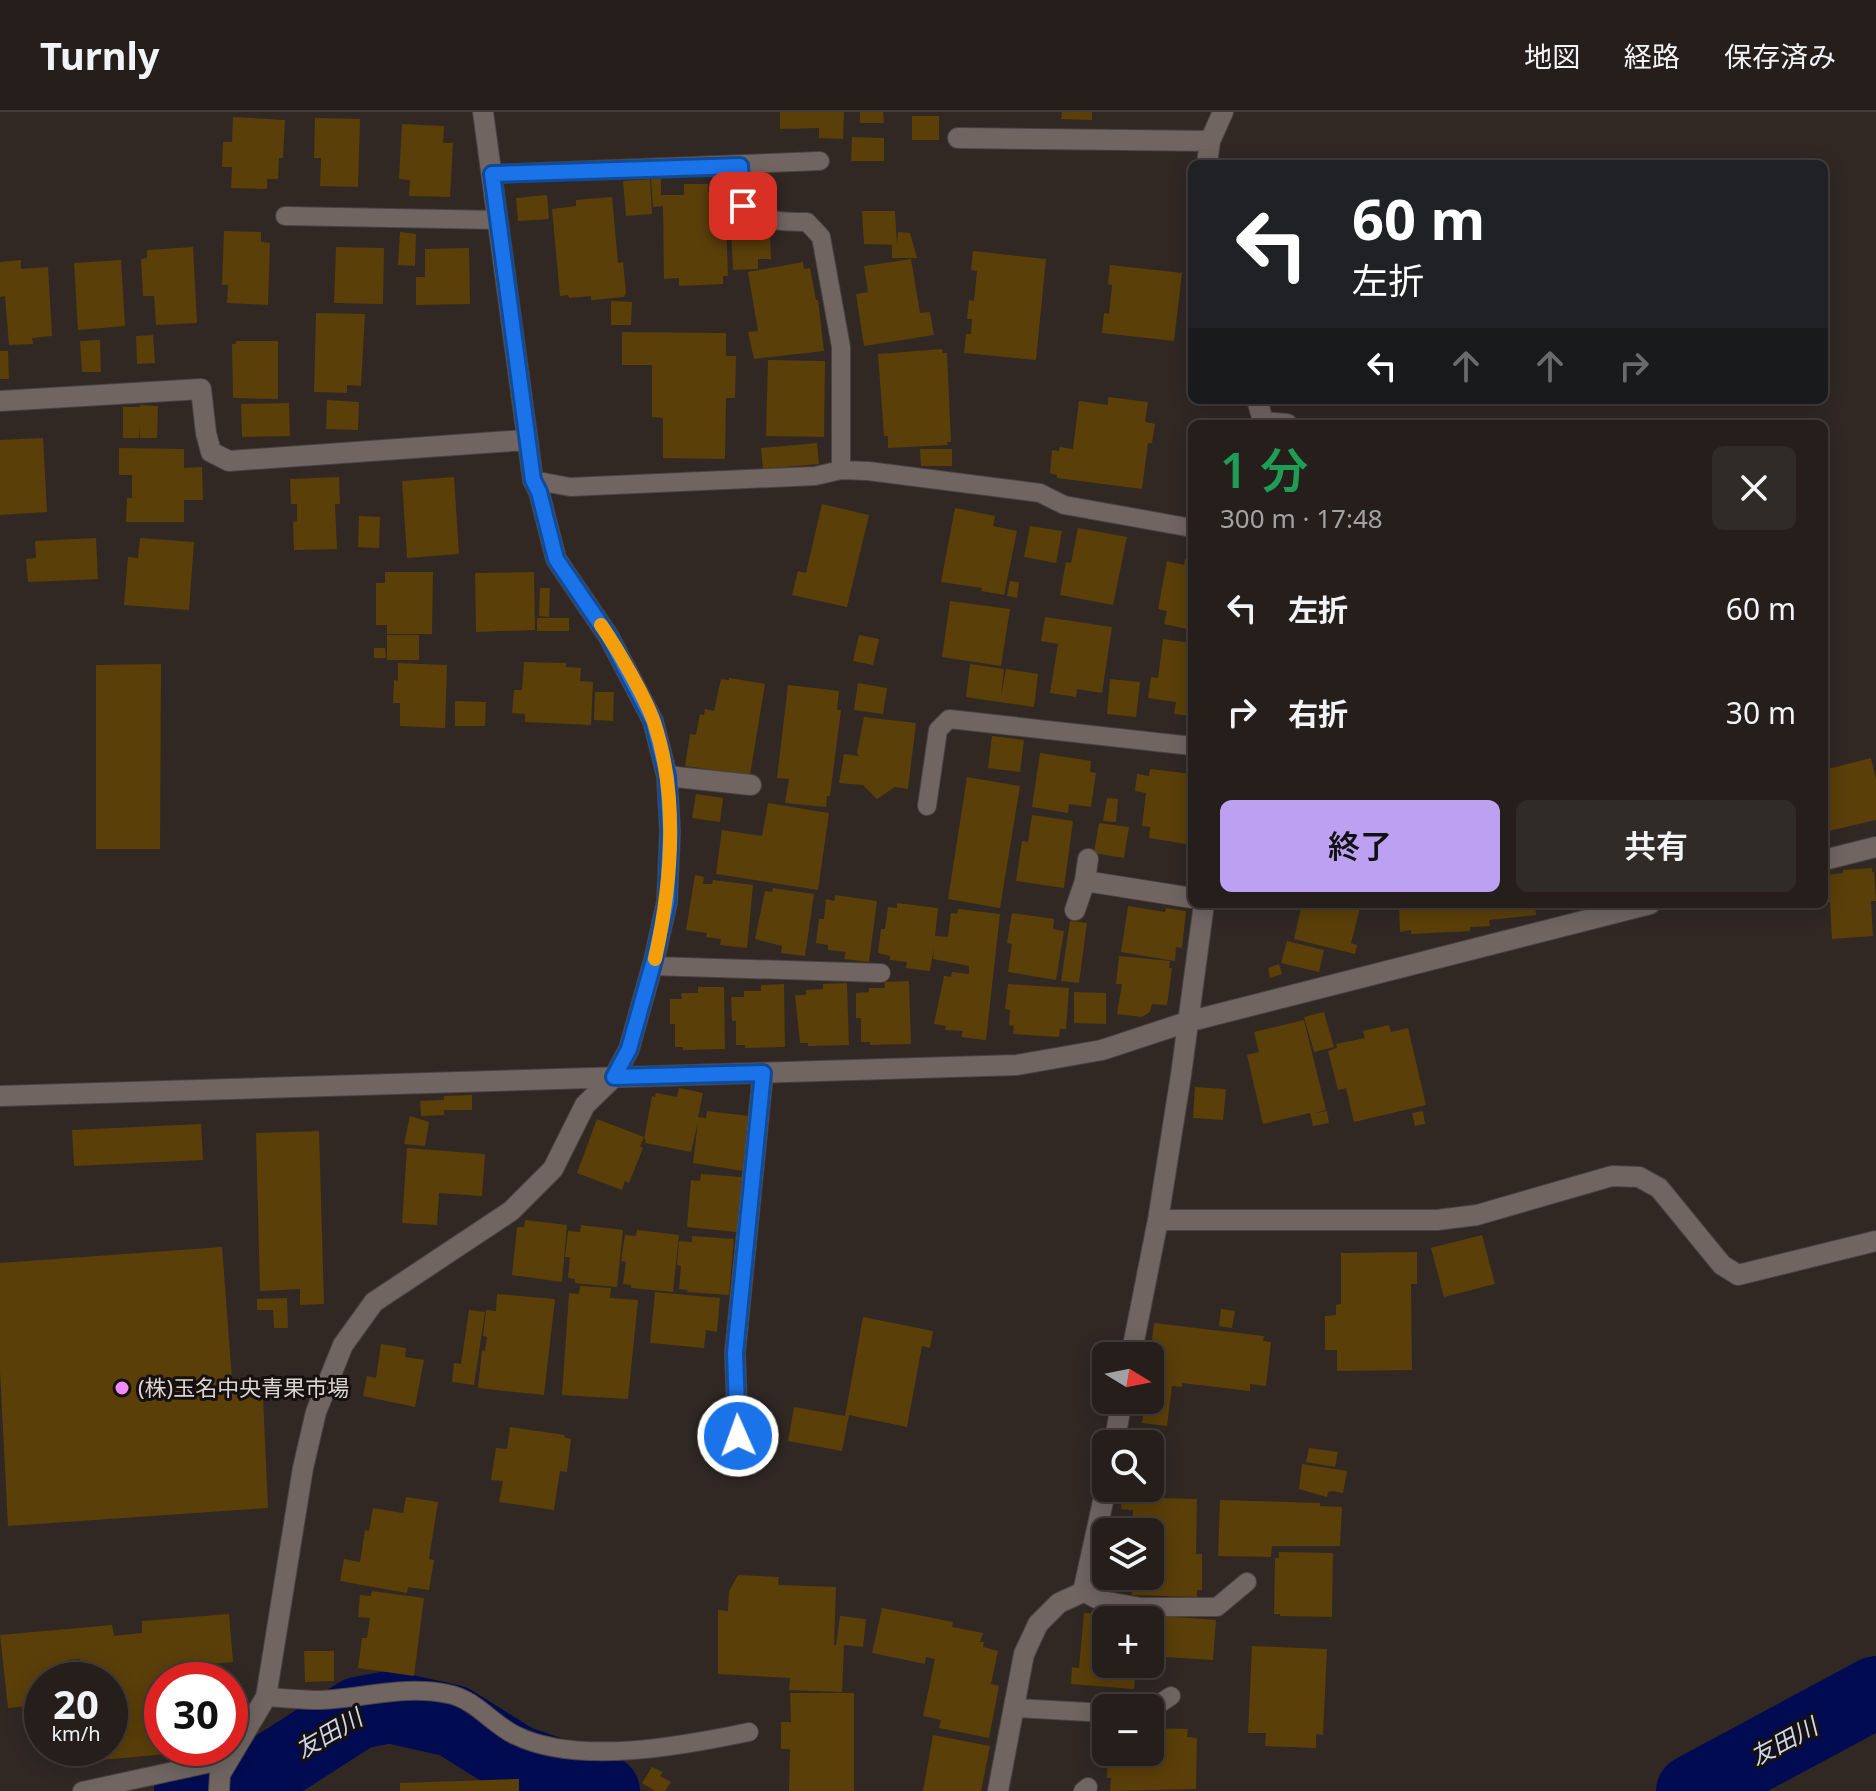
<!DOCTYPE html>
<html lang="ja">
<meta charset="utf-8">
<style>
:root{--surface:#251e1b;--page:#312b28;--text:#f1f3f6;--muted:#a3a2a3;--line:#423c3a;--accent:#bca0f2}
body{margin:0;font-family:"Noto Sans","Noto Sans JP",sans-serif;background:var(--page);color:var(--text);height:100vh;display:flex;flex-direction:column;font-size:30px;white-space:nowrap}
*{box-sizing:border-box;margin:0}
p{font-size:26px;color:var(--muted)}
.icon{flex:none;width:44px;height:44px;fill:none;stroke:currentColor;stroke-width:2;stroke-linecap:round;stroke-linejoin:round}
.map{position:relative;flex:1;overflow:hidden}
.details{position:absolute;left:1188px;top:308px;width:640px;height:488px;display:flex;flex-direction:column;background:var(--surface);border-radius:12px;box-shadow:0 4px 20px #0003,0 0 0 2px var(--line)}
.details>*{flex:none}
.hud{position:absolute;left:1188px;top:48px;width:640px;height:244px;border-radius:12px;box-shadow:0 4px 20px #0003,0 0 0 2px var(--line);background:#202124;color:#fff;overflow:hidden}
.needle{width:52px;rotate:100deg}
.fabs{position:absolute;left:1092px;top:1230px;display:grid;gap:16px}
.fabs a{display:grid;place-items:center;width:72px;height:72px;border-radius:12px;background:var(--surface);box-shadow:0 4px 20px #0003,0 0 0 2px var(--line);font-size:40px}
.speed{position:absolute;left:24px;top:1550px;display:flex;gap:16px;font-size:40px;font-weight:700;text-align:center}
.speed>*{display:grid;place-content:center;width:104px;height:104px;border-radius:50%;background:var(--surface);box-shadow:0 4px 20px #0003,0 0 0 2px var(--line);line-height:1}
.speed small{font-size:20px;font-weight:400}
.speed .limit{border:12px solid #d22;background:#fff;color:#111}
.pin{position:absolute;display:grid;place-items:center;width:68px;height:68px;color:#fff;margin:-34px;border-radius:16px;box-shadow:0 4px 12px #0006}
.me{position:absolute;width:88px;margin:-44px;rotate:358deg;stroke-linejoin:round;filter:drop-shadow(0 0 6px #0008)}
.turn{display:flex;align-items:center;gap:28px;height:168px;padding:0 32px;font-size:36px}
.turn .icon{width:104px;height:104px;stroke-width:2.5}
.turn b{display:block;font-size:56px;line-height:68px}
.lanes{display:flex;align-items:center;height:76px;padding:0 32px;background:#0003;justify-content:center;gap:40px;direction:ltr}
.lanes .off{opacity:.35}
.round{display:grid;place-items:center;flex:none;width:84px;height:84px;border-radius:12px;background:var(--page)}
.overview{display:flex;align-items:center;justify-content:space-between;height:136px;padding:0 32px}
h1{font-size:48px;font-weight:600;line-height:60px;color:#1e9e55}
.cta{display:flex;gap:16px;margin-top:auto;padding:16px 32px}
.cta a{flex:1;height:92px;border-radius:12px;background:var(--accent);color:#111;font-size:32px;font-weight:600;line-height:92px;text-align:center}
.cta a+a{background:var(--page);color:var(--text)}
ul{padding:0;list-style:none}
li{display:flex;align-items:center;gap:24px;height:104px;padding:0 32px}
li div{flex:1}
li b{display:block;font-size:30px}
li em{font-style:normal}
header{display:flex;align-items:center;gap:48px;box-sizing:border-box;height:112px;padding:0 40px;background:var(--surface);border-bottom:2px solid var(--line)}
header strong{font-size:38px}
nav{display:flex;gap:44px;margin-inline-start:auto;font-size:28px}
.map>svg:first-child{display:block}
</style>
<header>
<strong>Turnly</strong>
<nav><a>地図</a><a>経路</a><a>保存済み</a></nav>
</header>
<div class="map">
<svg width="1876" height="1679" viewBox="0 0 1876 1679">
<rect width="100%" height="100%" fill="#312824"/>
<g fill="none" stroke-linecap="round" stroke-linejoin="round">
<path stroke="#000b51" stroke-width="72" d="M190,1679L241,1676L358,1601L390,1595L453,1609L517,1649L604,1679
M1692,1679L1876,1580"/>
</g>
<path fill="#5a3f09" d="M780,0H844L843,27L819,26V16L780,17Z
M860,0H883L884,11H860Z
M1062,0H1092V8L1061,7Z
M912,4H939V28H912Z
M233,5L285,8L283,46H279L278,67H267V77L231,76L232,55H222L223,30H232Z
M315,6L360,7L358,75L320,74L321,46H314Z
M402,12L444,14L443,31H453L450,85L409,84L410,68L399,67Z
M852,25L884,26V49H851Z
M661,66V83H684V72H708V80H725L728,164H723V172L679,174V166L664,167L663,94L653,95L651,67Z
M650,67L652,102L626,104L623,69Z
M547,83L549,107L518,109L516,86Z
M612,85L618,151L623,150L626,181L624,185L591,188V184L569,186L568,183L560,184L552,97L576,94V88Z
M862,99H895L897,133L898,120L910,121L917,146H892V133L864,132Z
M759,117L758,122H770L771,147H758V157L733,158L731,118Z
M224,119L261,120V130L270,131L268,193L227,191L228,173H222Z
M400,120L416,122L415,154L398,153Z
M193,135L197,211L156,213L154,184H143L141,147L147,146V138Z
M336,135L384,136L383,192L334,191Z
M469,136L470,192L416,193V165H425V137Z
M973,139L1046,147L1036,248L964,241L966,222H971L972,207H967L969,188L974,189L977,159L971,158Z
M911,147L920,201L930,200L934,223L864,234L856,182L868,180L864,154Z
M21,148V157L48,155L52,224L32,226L33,232L9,233L5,184L0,185V150Z
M121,148L125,214L78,218L74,151Z
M803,150L804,157L810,156L816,188H818L824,239L754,247L748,220L758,219L748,160Z
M1110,153L1182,161L1174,229L1102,221L1104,201L1109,202L1112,173L1108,172Z
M611,189L632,190L631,213H611Z
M316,201L365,202L361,274L347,273V281L314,280Z
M622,220L726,221V244H736L735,286H726L725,347L663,346V306L652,305V253H622Z
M153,223L155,251L137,252L136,224Z
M100,228L101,260H82L80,229Z
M236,229H278V287L233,286L232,232H236Z
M942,237L943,241H947L951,330H947L948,333L888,336V324H884L878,242Z
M0,239H8L9,267H0Z
M768,248L825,249L824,325L766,324Z
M1108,285L1148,290L1145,310L1155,312L1152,331H1148L1142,377L1057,366V363L1050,361L1052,338L1059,339L1060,335L1073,337L1079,289L1108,293Z
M327,288L359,290L358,318L326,317Z
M289,291L290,324L242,325L241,292Z
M140,293L158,294L157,326H140V314L139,326H123V295H140Z
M43,326L47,400L0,403V328Z
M817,331L819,352L763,357L761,336Z
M119,336L184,337V356L202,355L203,388H184V410H126L127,386H132V363H119Z
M920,337H952V354H921Z
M339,365L340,392H335L337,437L294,438L293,410L297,409V392H291L290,367Z
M454,365L459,442L407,446L402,369Z
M822,392L869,403L847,495L792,483L798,459L806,461Z
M955,396L995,404L993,414L1017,419L1004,483L981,479L982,476L941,470Z
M359,404L380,405L379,436L358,435Z
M1030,414L1062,419L1056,451L1024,445Z
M1078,416L1127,425L1113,493L1060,483L1066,450L1071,451Z
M96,426L98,467L28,470L26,447L36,446L35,429Z
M140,426L194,430L189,498L124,493L128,445L138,446Z
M1185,447L1192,448V518L1164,512L1167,499L1158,497L1167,449L1184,453Z
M385,460H433L432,522H387V513H376V471H385Z
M534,460L535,518L476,520L475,461Z
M1010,469L1019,470L1017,486L1007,484Z
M540,476H550L549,505L539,504Z
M950,489L1010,497L1001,554L942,545Z
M1045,505L1112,515L1102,581L1077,577L1076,585L1050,581L1058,532L1041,529Z
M537,506H569V519H537Z
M387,523H419V548H387Z
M859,523L879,527L873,553L853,549Z
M1163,527L1192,531V604L1174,602L1176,590L1148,586L1151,565L1158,566Z
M374,536H385L386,546H374Z
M524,550L566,551V555L581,556L580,569L593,570L591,613L525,610V602L512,601L514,578H522Z
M398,551L447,553L445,616L400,614V591H393L394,568L398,569Z
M161,552L160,737H96V553Z
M970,552L1004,557L1001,584L1006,557L1038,562L1034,595L966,585Z
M729,566L765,572L750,663L685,654L690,622L696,623L700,602L704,603L705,597L714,599L721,567L729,568Z
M1110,567L1140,570L1136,605L1107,602Z
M858,571L887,576L883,602L854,598Z
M788,573L839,579L837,598H841L830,684H827L826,695L785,691L789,667L777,666Z
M595,580H614L613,609L594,608Z
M455,589L486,590L485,614H455Z
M864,605L916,611L908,677L895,675L877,687L863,673L839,671L844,642L859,644L857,641Z
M992,624L1024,628L1020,660L988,656Z
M1040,641L1091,649L1090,660L1096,661L1091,695L1069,692L1068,701L1032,695Z
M1871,646L1876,667V708L1824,720V658Z
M1150,657L1192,662V733L1149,726L1150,715L1142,714L1146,681L1135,679L1137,662L1149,664Z
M967,665L1020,674L1000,796L948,787Z
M696,682L723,686L720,710L692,706Z
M1107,686L1118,687L1116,710L1103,709Z
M768,691L829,701L818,778L716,762L722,718L762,724Z
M1032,703L1073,709L1064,776L1016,769L1022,729L1028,730Z
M1099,711L1129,715L1124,746L1094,741Z
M1872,756V760H1874L1876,789H1871L1873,824L1832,827L1830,790H1827L1825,763L1843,761V758Z
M695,763L704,765L703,772H712L713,768L753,773L747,836L720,833L721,827L706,825L707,821L686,818Z
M773,776L814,782L805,844L781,841L782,834L755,827L765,779L772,780Z
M835,783L877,789L869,850L844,847L846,840L828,838V833L816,831L819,807H824L826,787L834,789Z
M897,791L938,796L935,824L948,825L951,801L957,802L958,797L1000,802L986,928L961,925L963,919L945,918L946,914L934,912L944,864L951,865L952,860L969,862V854L933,847L934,836L930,859L906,856L907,850L890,848V844L878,841L881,817H885L888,795L897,796Z
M1302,792H1361L1351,831L1357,833L1355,842L1294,827Z
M1399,792H1535L1536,803L1489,808L1490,814L1470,815V819L1411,822V818L1400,820Z
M1128,794L1165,800L1166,796L1186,799L1182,836L1176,835L1175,849L1121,840Z
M1012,801L1054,807L1053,817L1064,819L1056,868L1008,860L1012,832L1007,831Z
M1070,809L1087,811L1079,871L1061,869Z
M1287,829L1324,838L1319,860L1281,851Z
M1119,844L1170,849L1169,856H1172L1167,893L1152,892L1150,900L1142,905L1117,902L1122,872H1116Z
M1279,852L1282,862L1270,866L1268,856Z
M909,869L911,932L870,933V930H861V906H856V881L869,880V876H885L884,870Z
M847,871L849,933L808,934V931H800L795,883H806V878L823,877V872Z
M784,872L785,935L745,936V933H736V909H732L731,885H744V879H761V873Z
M1008,872L1069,876L1066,917H1060L1059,925L1013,922L1014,914L1009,913L1010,898L1005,897Z
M698,875H724L725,937L683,938V935H675V912H670V887H682L681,881H698Z
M1074,880L1106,881V912L1074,911Z
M1324,900L1334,935L1314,940L1304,905Z
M1304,908L1326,998L1315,1001L1327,999L1329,1011L1313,1014L1310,1001L1263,1012L1247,943L1259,940L1254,920Z
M1389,913L1391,920L1408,916L1426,993L1354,1010L1346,976L1338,978L1328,939L1337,936L1336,932L1365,926L1363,919Z
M1195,975L1226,977L1223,1008L1193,1006Z
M679,976L703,981L698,1005L706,1006L707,999L749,1004L743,1059L693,1051L698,1010L691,1040L645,1031L646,1028L644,1027L652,984L655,985L656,981L677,985Z
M472,983V998H444V1003L421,1004L420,989L444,988V984Z
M1423,999L1425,1012L1415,1014L1412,1001Z
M410,1004L429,1010L425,1034L404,1032Z
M597,1007L644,1025L640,1034L643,1036L629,1071L625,1069L622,1078L577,1061Z
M201,1012L203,1048L74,1054L72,1018Z
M319,1019L324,1192L300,1193V1177L260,1179L256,1021Z
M407,1036L485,1042L482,1084L439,1081L437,1113L402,1111Z
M701,1062L742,1065L737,1120L687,1115L691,1068L700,1069Z
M525,1108L567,1113L562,1170L512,1163L517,1115H524Z
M581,1113L623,1118L617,1175L575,1171V1167L568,1166L570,1145H565L568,1119L580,1120Z
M637,1118L679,1123L673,1180L631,1176V1173L623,1172L626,1150L621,1149L625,1123L636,1124Z
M1482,1123L1495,1172L1444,1185L1431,1136Z
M692,1124L734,1127L729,1183L687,1180L688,1178L679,1177L681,1154L677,1153L679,1129L692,1130Z
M222,1135L232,1267L243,1266L245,1286L263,1285L268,1396L8,1414L0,1259V1151Z
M1417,1140V1172H1411L1412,1258L1337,1259V1238H1325V1204L1336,1203V1193L1341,1192V1141Z
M580,1174L611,1176L610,1186L638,1188L628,1287L562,1283L569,1181L579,1182Z
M655,1180L720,1186L717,1220L706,1218L704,1236L650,1231Z
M497,1182L555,1187L544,1283L478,1276L482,1238L485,1239L487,1225L483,1224L486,1198L496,1199Z
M287,1186L288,1216H274L273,1198H257V1187Z
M1221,1197L1235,1199L1232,1216L1219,1214Z
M469,1198L485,1200L474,1273L452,1270L454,1251L461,1252Z
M863,1205L933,1219L930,1236L922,1234L907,1315L849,1303L842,1339L788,1329L794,1295L845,1304Z
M1154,1211L1264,1224L1263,1229L1271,1230L1266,1274L1250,1272V1279L1182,1271V1275L1172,1274L1167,1314L1142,1311L1145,1288H1150V1244Z
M381,1232L406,1236L405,1245L424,1248L415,1295L363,1284L367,1264L376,1266Z
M510,1315L565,1323L564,1325L571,1327L567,1360L560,1359L554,1398L499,1390L503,1369L491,1368L496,1336L507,1337Z
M1309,1336L1338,1340L1335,1355L1306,1350Z
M1302,1352L1347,1359L1343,1381L1332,1379L1328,1380L1327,1385L1299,1377Z
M406,1385L438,1390L429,1447L434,1448L429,1478L408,1475L407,1481L340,1469L344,1447L360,1450L365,1418L369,1419L373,1396L403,1401Z
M1122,1385L1197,1387L1196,1442H1202V1478H1197V1485L1132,1483V1464H1150V1420H1132L1133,1398L1121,1397Z
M1220,1388L1320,1391V1394L1342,1395L1340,1434H1272L1271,1445L1218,1444Z
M1279,1440L1333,1441L1332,1505L1280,1504V1502H1274L1275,1446H1279Z
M738,1463L779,1465L778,1473L836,1475L834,1533H836L840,1504L866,1507L863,1535L844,1533L842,1580L789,1578L790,1566L718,1562V1498L728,1499L729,1479Z
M372,1479L424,1486L414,1564L358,1556L362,1526H367L370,1506L358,1505L360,1483L371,1484Z
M882,1496L953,1510L952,1515L983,1521L980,1530H984L983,1535L998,1539L991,1572L999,1574L989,1626L939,1616L941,1608L923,1604L935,1547L926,1545L925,1552L872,1541Z
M1084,1501L1142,1506L1141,1508H1106V1552H1136L1134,1577L1071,1572L1072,1555L1079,1556Z
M229,1502L233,1550L200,1553L212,1563L207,1568H162V1636H190V1640L90,1649L88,1636H110V1568H82L80,1547L68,1548L70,1568H42V1593L8,1596L0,1523L112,1513L114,1524L142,1521V1509Z
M1150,1503L1216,1508L1213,1548L1150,1544Z
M1252,1534L1327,1537L1323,1623L1316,1622V1636L1265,1634L1266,1621H1248Z
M304,1539H334V1569L305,1570Z
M790,1581H854V1679H789L790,1637H781V1610H791Z
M1150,1616L1188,1617L1187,1625L1197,1626L1196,1677L1110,1679L1111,1666H1107L1108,1640H1150Z
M933,1623L990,1634L981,1679H923Z
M652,1655L663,1660L660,1664L671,1670L665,1679H655L642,1671Z
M519,1667V1679H400V1671Z"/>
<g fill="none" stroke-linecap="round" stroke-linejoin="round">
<defs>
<path id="lane" d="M492,62L820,49
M285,104L497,108
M841,358L868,359L1040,381L1064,393L1192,416
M533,368L570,375L815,364L841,358V235L821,125L807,110C782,110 763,110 743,94L740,54
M927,694L938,618L949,607L1192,634
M652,854L881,861
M1083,1480L1096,1487L1141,1495H1217L1247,1470
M266,1585C284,1586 303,1588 321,1588C364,1586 405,1573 448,1582C475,1587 492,1612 515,1623C578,1654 682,1634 749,1620
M1016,1596L1106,1601
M1150,1598L1171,1584
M82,1679L229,1647
M1083,1679L1088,1675"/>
<path id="street" d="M958,26L1210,29
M1207,52L1210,29L1223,0
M1257,288L1264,312
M0,289L201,277L206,321L211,340L229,349L526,328
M1264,310L1287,312
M667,664L751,673
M1824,748L1876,735
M1085,769L1192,786
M1075,798L1085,769L1088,747
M0,984L1017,953L1102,938L1187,910L1650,792
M1158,1108H1437L1477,1103L1612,1064L1639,1065L1659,1076L1722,1153L1738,1163L1876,1129
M1131,1244L1158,1108L1181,963L1204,792
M738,1324L735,1241L763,961
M1114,1332L1122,1288
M219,1679L220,1662L266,1585L303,1356L316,1300L343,1233L374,1190L511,1099L553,1057L585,993L614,965L629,937L654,848L667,790L670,719L667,664L653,609L609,525L556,447L539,380L533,368L483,0
M998,1679L1024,1542L1038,1512L1059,1491L1083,1480L1106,1376"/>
</defs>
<use href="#lane" stroke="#4b4340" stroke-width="20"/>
<use href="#street" stroke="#4b4340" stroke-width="22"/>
<use href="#lane" stroke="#706561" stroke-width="18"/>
<use href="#street" stroke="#706561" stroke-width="20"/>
</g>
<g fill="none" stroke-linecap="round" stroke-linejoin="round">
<defs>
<path id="route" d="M738,1324L735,1241L763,961L614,965L629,937L654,848L667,790L670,719L667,664L653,609L609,525L556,447L539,380L533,368L492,62L740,54L743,94"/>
</defs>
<use href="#route" stroke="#114b97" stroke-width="20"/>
<use href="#route" stroke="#1a73e8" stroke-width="14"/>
<path stroke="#f59e0b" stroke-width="14" d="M601,513C617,536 645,585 654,610C679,686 672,770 655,847"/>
</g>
<circle fill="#ee8cf8" stroke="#161110" stroke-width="3" cx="122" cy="1276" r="8"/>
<g text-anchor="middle" stroke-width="6" stroke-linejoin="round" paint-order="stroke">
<g font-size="22" fill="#dbd5d2" stroke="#161110" text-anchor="start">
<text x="138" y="1284">(株)玉名中央青果市場</text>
</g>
<g font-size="24" font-style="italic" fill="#ccd7ec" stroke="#161110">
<text transform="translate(329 1622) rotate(-30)" y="8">友田川</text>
<text transform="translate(1784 1630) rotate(-28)" y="8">友田川</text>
</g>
</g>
</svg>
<div class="fabs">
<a><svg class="needle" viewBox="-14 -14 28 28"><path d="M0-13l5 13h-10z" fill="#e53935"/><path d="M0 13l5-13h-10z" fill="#a3a2a3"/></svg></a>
<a><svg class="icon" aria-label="search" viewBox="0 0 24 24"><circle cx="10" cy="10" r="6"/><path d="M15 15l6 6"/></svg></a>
<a><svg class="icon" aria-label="layers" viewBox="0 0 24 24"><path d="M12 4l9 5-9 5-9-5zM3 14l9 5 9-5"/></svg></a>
<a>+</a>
<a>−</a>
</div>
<div class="speed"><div>20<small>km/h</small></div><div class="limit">30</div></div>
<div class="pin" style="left:743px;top:94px;background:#d93025"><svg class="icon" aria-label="arrive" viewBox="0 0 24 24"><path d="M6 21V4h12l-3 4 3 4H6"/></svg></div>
<svg class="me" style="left:738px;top:1324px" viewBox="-20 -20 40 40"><circle r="17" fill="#1a73e8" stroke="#fff" stroke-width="3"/><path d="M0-11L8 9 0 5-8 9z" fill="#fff"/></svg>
<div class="hud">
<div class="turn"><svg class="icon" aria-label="left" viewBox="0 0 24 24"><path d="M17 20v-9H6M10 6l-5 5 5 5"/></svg><div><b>60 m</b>左折</div></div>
<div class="lanes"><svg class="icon" aria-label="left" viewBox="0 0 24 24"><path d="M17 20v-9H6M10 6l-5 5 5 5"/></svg><svg class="icon off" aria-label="ahead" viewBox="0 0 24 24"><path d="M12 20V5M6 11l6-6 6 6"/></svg><svg class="icon off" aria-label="ahead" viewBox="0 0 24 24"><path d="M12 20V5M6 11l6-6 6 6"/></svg><svg class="icon off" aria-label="right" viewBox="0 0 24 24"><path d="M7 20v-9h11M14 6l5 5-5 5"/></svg></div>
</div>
<section class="details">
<div class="overview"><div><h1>1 分</h1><p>300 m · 17:48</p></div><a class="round"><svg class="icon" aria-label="close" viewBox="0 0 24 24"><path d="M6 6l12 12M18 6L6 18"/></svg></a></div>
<ul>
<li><svg class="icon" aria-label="left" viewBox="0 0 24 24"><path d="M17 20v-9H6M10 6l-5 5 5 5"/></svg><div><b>左折</b></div><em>60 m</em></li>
<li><svg class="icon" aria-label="right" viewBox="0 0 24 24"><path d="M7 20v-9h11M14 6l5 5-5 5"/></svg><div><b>右折</b></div><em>30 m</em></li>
</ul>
<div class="cta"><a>終了</a><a>共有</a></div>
</section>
</div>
